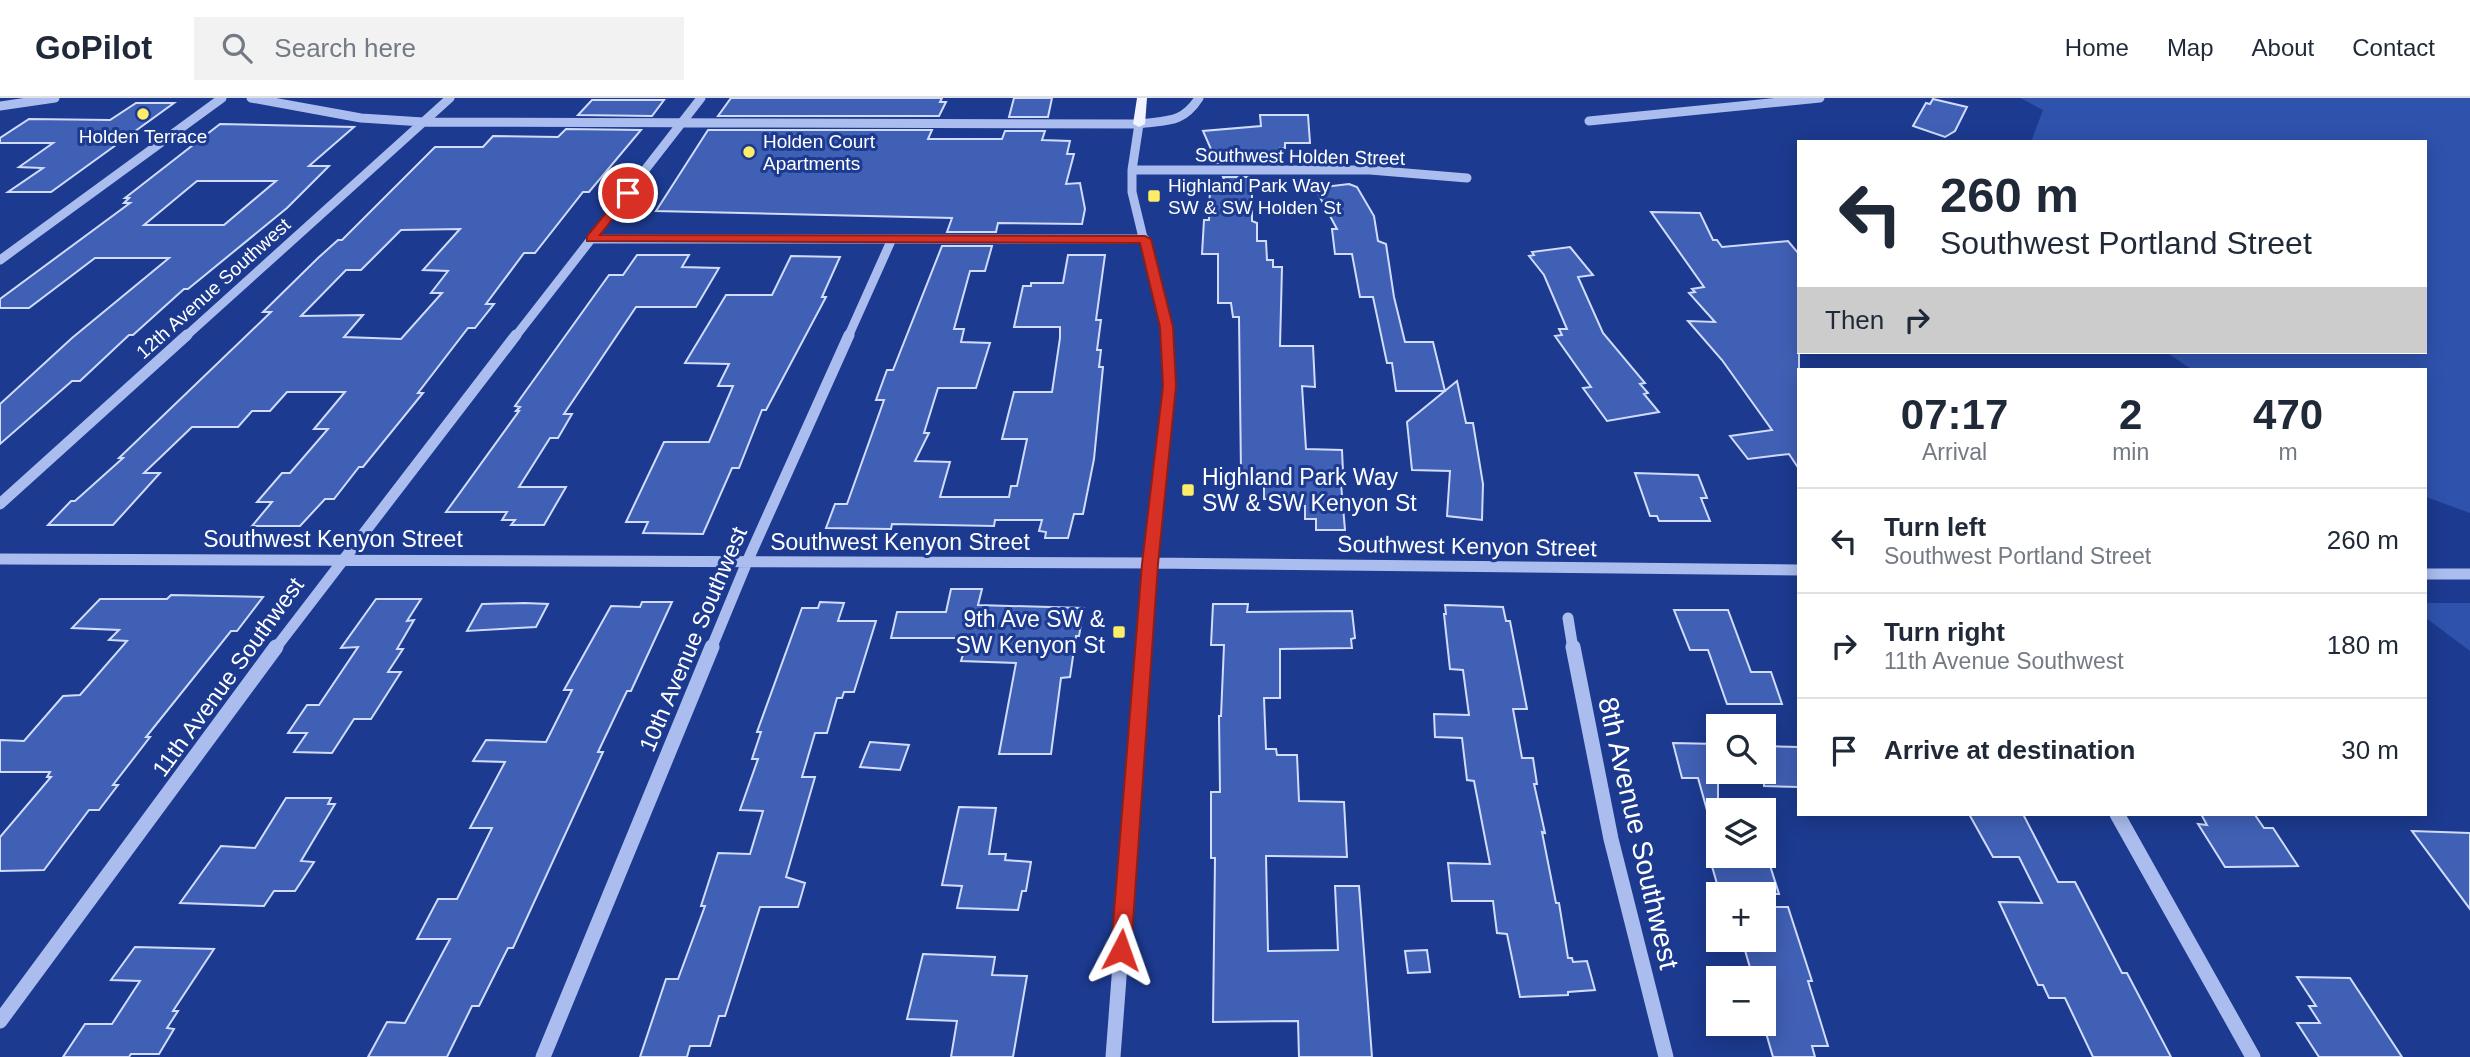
<!DOCTYPE html>
<meta charset="utf-8">
<style>
:root{--surface:#fff;--page:#f2f2f3;--text:#1f2937;--muted:#747a83;--line:#e0e1e3}
body{margin:0;font-family:Helvetica,sans-serif;background:var(--page);color:var(--text);height:100vh;display:flex;flex-direction:column;font-size:26px;white-space:nowrap}
*{box-sizing:border-box;margin:0}
p{font-size:23px;color:var(--muted)}
.icon{flex:none;width:38px;height:38px;fill:none;stroke:currentColor;stroke-width:2;stroke-linecap:round;stroke-linejoin:round}
.map{position:relative;flex:1;overflow:hidden}
.details{position:absolute;left:1797px;top:270px;width:630px;height:448px;display:flex;flex-direction:column;background:var(--surface);border-radius:0px;box-shadow:0 4px 18px #0003}
.details>*{flex:none}
.hud{position:absolute;left:1797px;top:42px;width:630px;height:214px;border-radius:0px;box-shadow:0 4px 18px #0003;background:#fff;color:var(--text);overflow:hidden}
.fabs{position:absolute;left:1706px;top:616px;display:grid;gap:14px}
.fabs a{display:grid;place-items:center;width:70px;height:70px;border-radius:0px;background:var(--surface);box-shadow:0 4px 18px #0003;font-size:35px}
.pin{position:absolute;display:grid;place-items:center;width:60px;height:60px;color:#fff;margin:-30px;border:4px solid #fff;border-radius:50%;box-shadow:0 2px 7px #0007}
.me{position:absolute;width:77px;margin:-38px;rotate:4deg;stroke-linejoin:round;filter:drop-shadow(0 0 5px #0008)}
.turn{display:flex;align-items:center;gap:24px;height:147px;padding:0 28px;font-size:32px}
.turn .icon{width:91px;height:91px;stroke-width:2.5}
.turn b{display:block;font-size:49px;line-height:60px}
.then{display:flex;align-items:center;height:66px;padding:0 28px;background:#0003;gap:14px;font-size:26px}
.eta{display:flex;justify-content:space-evenly;align-items:center;height:119px;text-align:center}
.eta b{font-size:42px;font-weight:600;line-height:49px}
ul{padding:0;list-style:none}
li{display:flex;align-items:center;gap:21px;height:105px;padding:0 28px;border-top:2px solid var(--line)}
li div{flex:1}
li b{display:block;font-size:26px}
li em{font-style:normal}
header{display:flex;align-items:center;gap:42px;box-sizing:border-box;height:98px;padding:0 35px;background:var(--surface);border-bottom:2px solid var(--line)}
header strong{font-size:33px}
nav{display:flex;gap:38px;margin-inline-start:auto;font-size:24px}
.search{width:490px;height:63px;background:var(--page);display:flex;align-items:center;gap:18px;box-sizing:border-box;padding:0 24px;border-radius:0px;color:var(--muted);font-size:26px}
.map>svg:first-child{display:block}
</style>
<header>
<strong>GoPilot</strong>
<div class="search"><svg class="icon" aria-label="search" viewBox="0 0 24 24"><circle cx="10" cy="10" r="6"/><path d="M15 15l6 6"/></svg>Search here</div>
<nav><a>Home</a><a>Map</a><a>About</a><a>Contact</a></nav>
</header>
<div class="map">
<svg width="2470" height="959" viewBox="0 0 2470 959">
<rect width="100%" height="100%" fill="#1c3a8f"/>
<path fill="#2f52ad" d="M2020,0H2470V415L2426,399V271H2191L2166,254H2426V44H2031L2043,12Z
M2426,505H2470V553L2426,520Z"/>
<path fill="#4060b5" stroke="#d0dcfa" stroke-width="2" fill-rule="evenodd" d="M731,0H942L940,4H946L939,18H718Z
M1014,0H1052L1048,19H1009Z
M1933,1L1967,9L1955,33L1945,39L1913,28L1926,5L1930,6Z
M592,2H664L652,18L578,17Z
M136,5H174L51,94H8L43,70L19,69L53,45H0V40L29,21L110,22Z
M1260,17H1308L1310,45H1285V50H1280L1281,58H1252V65H1217L1203,33L1261,28Z
M220,26L354,29L309,68H329L287,110L188,191H184L133,237H129L80,283H72L0,346V306L72,240L169,160H95L29,210H0V201L130,105H124L129,100H125ZM197,83H276L224,127H144Z
M566,31L641,32L589,94H583L535,155H524L486,206H494L475,230H468L418,295H423L363,369H359L334,401H325L300,428H252L272,404H257L282,375H290L328,331H314L345,294H287L270,313H252L238,329H192L144,375H160L113,427H48L71,403H75L123,360H119L271,214H263L318,160L338,142H342L435,49H483L493,38L558,39ZM460,131L423,172L448,173L431,195H442L401,241L344,239L363,217L301,218L346,172H361L401,132Z
M708,32H932L928,41H1002L1005,33H1045L1042,42L1070,43L1067,56H1074L1066,86L1080,85L1085,111L1082,126L998,125L996,134H947L952,120L656,113Z
M1223,79H1252V123L1257,125V143H1266L1267,162H1273V169H1282L1280,248H1313L1315,289L1302,288L1306,351L1342,352L1343,374H1340L1345,432H1316V421H1305V408H1278V401H1264V373H1241L1239,219H1233L1231,205H1218V156H1202L1204,122H1209L1210,88H1227Z
M1349,86L1357,89L1374,118L1378,143L1386,146L1394,199L1405,244H1433L1445,293H1396L1392,265H1387L1373,199H1360L1352,156H1335L1332,131H1337L1315,90Z
M1651,114L1700,115L1713,142H1717L1722,149L1788,143L1799,156V371L1789,356L1748,361L1730,338L1772,332L1722,262L1688,223L1715,224L1689,195L1695,194L1692,191L1704,189Z
M942,148H992L985,173H970L954,231H964L961,244L990,245L976,290H938L924,335H929L915,363L950,364L940,399H1009L1011,388H1017L1027,341H1002L1014,294H1052L1060,240V229H1014L1023,188H1031V185H1063L1068,157H1105L1096,222H1101L1097,252H1101L1099,269H1103L1094,361L1083,416H1074L1068,440H1045L1046,434L1039,433L1042,422H995L994,428L892,426L891,431L826,430L835,406H847L884,302H876L887,272H893Z
M1570,149L1593,177L1578,179L1603,235L1645,285L1640,286L1648,295L1644,296L1659,314L1607,323L1583,290L1591,289L1555,238L1562,237L1559,231H1567L1544,177L1529,158L1534,157L1532,154Z
M637,157H689L682,169L719,170L696,209H636L564,316H572L558,340H550L519,389H566L544,427H511L515,422H502L507,414H446L519,313H516L520,309L515,308L609,177H623Z
M791,158L840,159L822,199H826L766,312H762L739,370H732L703,436L643,435L648,424H626L664,344H709L733,288H718L729,266L685,265L726,197H772Z
M1457,283L1466,325H1473L1483,386L1482,422L1447,418L1450,373L1412,372L1407,324Z
M1635,375L1698,377L1707,400H1701L1710,423H1659L1657,418H1650Z
M951,491H982L978,507L1084,510L1079,538H1076L1070,579L1061,580L1051,656H999L1016,565L961,563L968,540H891L897,514H946Z
M171,497L263,499L237,533H231L146,639H150L113,687H118L99,712H89L44,772L0,773V739L51,679H47L50,674H0V642L24,643L63,598L80,597L127,543L109,542L119,532L72,530L100,501H167Z
M376,501H421L407,523L414,522L397,551H403L388,574H401L371,621H354L332,655L294,654L307,635H288L307,607H319L358,549L341,550Z
M642,504H672L631,593H627L598,654H603L513,850H508L479,908H472L447,959H368L387,924L405,925L450,841H417L438,801H457L492,730H470L505,664L473,663L486,642L546,644L572,592H564L611,508L640,509Z
M820,504L844,505L838,523H876L854,594H844L842,600H837L827,635H815L802,679H815L786,779L805,785L798,809H760L725,918H719L710,948H690L687,959H640L666,881H678L705,808H701L718,755L750,756L763,713L740,712L758,661H752L761,634H757L802,510H818Z
M482,506L524,505L548,506L536,529L467,533Z
M1213,506H1248L1247,514L1352,513L1355,540L1351,541L1352,550L1280,551V600H1264L1266,651H1276L1277,657H1297L1299,703L1344,704L1347,759L1266,758L1268,853L1338,852L1335,788H1359L1372,959H1299L1298,923L1213,924L1215,760H1211V694H1220L1219,618H1221L1224,547H1211Z
M1445,507L1503,509L1506,523H1510L1527,611H1513L1522,660H1533L1537,686H1534L1545,735L1542,734L1556,805H1559L1568,860H1572L1573,864L1587,863L1595,892L1568,894V897L1520,899L1507,836L1497,835L1493,803H1452L1448,765L1490,766L1474,683L1467,682L1462,640L1435,639L1434,616L1469,617L1463,572L1450,571L1444,516H1446Z
M1674,512H1728L1751,574H1771L1782,606H1727L1708,552H1690Z
M870,644L909,647L900,672L860,669Z
M1673,645L1718,646V729L1712,730L1698,680H1682Z
M1764,648L1799,649V689L1764,688Z
M286,700H331L328,706H335L301,763L314,764L295,793H274L264,808L180,805L221,748L255,750Z
M959,709L996,710L989,756H1006L1005,762L1031,764L1026,793H1022L1018,812L957,810L962,788L942,787Z
M1969,716H2023L2058,784H2075L2122,875H2127L2171,959H2093L2065,900H2049L2043,887H2038L1999,804L2042,805L2019,759H1993Z
M2201,716L2255,717L2264,730H2273L2298,768L2225,769L2198,726L2207,727Z
M2412,733L2470,735V811Z
M1709,758H1767L1779,796H1720Z
M1764,809H1788L1812,883H1808L1828,948H1812L1815,959H1773L1764,928V880H1753L1742,842H1764Z
M135,849L214,851L173,913H178L167,930L174,931L159,956H131L129,959H63L85,926H112L140,883L111,882Z
M1427,852L1430,874L1408,875L1405,853Z
M923,856L995,859L992,877L1027,878L1013,959H951L957,923L907,921Z
M2297,879L2350,880L2402,959H2319L2297,925H2320L2309,908H2316Z"/>
<g fill="none" stroke-linecap="round" stroke-linejoin="round">
<path stroke="#aabdee" stroke-width="9" d="M251,0L361,20L423,24L1139,26C1167,22 1182,26 1199,0
M0,8L55,0
M1589,23L1820,0
M1139,26L1132,72V94L1167,239
M1132,72H1370L1467,80
M591,141H1145
M0,162L222,0
M185,239L450,0
M515,239L701,0
M848,239L891,143"/>
<path stroke="#aabdee" stroke-width="11" d="M0,406L187,237
M0,461L1150,465L1799,472
M2426,476H2470
M1568,520L1573,551
M275,551L516,237
M711,551L747,464L849,237
M1144,551L1150,465L1170,288L1167,237"/>
<path stroke="#aabdee" stroke-width="15" d="M1573,549L1611,741L1666,959
M2117,716L2253,959
M0,923L276,549
M543,959L712,549
M1113,959L1144,549"/>
<path fill="#f1f4ff" fill-rule="evenodd" d="M1137,0H1147L1145,26L1139,29L1133,26Z"/>
</g>
<path fill="#d93025" stroke="#8d1f18" stroke-width="2" d="M628,92L633,95L600,137L1145,138L1151,141L1173,229L1176,288L1158,466L1131,852L1128,859L1121,861L1114,859L1111,852L1142,466L1163,288L1160,229L1140,145L587,143V138L624,93Z"/>
<g fill="#feed67" stroke="#1c3a8f" stroke-width="2.5">
<circle cx="143" cy="16" r="7"/>
<circle cx="749" cy="54" r="7"/>
<rect x="1147" y="91" width="14" height="14" rx="3.5"/>
<rect x="1181" y="385" width="14" height="14" rx="3.5"/>
<rect x="1112" y="527" width="14" height="14" rx="3.5"/>
</g>
<g text-anchor="middle" stroke-width="6" stroke-linejoin="round" paint-order="stroke">
<g font-size="19" fill="#fff" stroke="#1c3a8f" text-anchor="start">
<text x="143" y="45" text-anchor="middle">Holden Terrace</text>
<text x="763" y="50">Holden Court<tspan x="763" dy="22">Apartments</tspan></text>
<text x="1168" y="94">Highland Park Way<tspan x="1168" dy="22">SW &amp; SW Holden St</tspan></text>
</g>
<g font-size="19" fill="#fff" stroke="#1c3a8f">
<text transform="translate(1300 58) rotate(1)" y="7">Southwest Holden Street</text>
<text transform="translate(213 190) rotate(-42)" y="7">12th Avenue Southwest</text>
</g>
<g font-size="23" fill="#fff" stroke="#1c3a8f" text-anchor="start">
<text x="1202" y="387">Highland Park Way<tspan x="1202" dy="26">SW &amp; SW Kenyon St</tspan></text>
<text x="1105" y="529" text-anchor="end">9th Ave SW &amp;<tspan x="1105" dy="26">SW Kenyon St</tspan></text>
</g>
<g font-size="23" fill="#fff" stroke="#1c3a8f">
<text x="333" y="449">Southwest Kenyon Street</text>
<text x="900" y="452">Southwest Kenyon Street</text>
<text transform="translate(1467 448) rotate(1)" y="8">Southwest Kenyon Street</text>
<text transform="translate(693 541) rotate(-67)" y="8">10th Avenue Southwest</text>
<text transform="translate(228 579) rotate(-54)" y="8">11th Avenue Southwest</text>
</g>
<g font-size="28" fill="#fff" stroke="#1c3a8f">
<text transform="translate(1639 735) rotate(77)" y="10">8th Avenue Southwest</text>
</g>
</g>
</svg>
<div class="fabs">
<a><svg class="icon" aria-label="search" viewBox="0 0 24 24"><circle cx="10" cy="10" r="6"/><path d="M15 15l6 6"/></svg></a>
<a><svg class="icon" aria-label="layers" viewBox="0 0 24 24"><path d="M12 4l9 5-9 5-9-5zM3 14l9 5 9-5"/></svg></a>
<a>+</a>
<a>−</a>
</div>
<div class="pin" style="left:628px;top:95px;background:#d93025"><svg class="icon" aria-label="arrive" viewBox="0 0 24 24"><path d="M6 21V4h12l-3 4 3 4H6"/></svg></div>
<svg class="me" style="left:1121px;top:852px" viewBox="-20 -20 40 40"><path d="M0-17L14 15 0 8-14 15z" fill="#d93025" stroke="#fff" stroke-width="4"/></svg>
<div class="hud">
<div class="turn"><svg class="icon" aria-label="left" viewBox="0 0 24 24"><path d="M17 20v-9H6M10 6l-5 5 5 5"/></svg><div><b>260 m</b>Southwest Portland Street</div></div>
<div class="then">Then<svg class="icon" aria-label="right" viewBox="0 0 24 24"><path d="M7 20v-9h11M14 6l5 5-5 5"/></svg></div>
</div>
<section class="details">
<div class="eta">
<div><b>07:17</b><p>Arrival</p></div>
<div><b>2</b><p>min</p></div>
<div><b>470</b><p>m</p></div>
</div>
<ul>
<li><svg class="icon" aria-label="left" viewBox="0 0 24 24"><path d="M17 20v-9H6M10 6l-5 5 5 5"/></svg><div><b>Turn left</b><p>Southwest Portland Street</p></div><em>260 m</em></li>
<li><svg class="icon" aria-label="right" viewBox="0 0 24 24"><path d="M7 20v-9h11M14 6l5 5-5 5"/></svg><div><b>Turn right</b><p>11th Avenue Southwest</p></div><em>180 m</em></li>
<li><svg class="icon" aria-label="arrive" viewBox="0 0 24 24"><path d="M6 21V4h12l-3 4 3 4H6"/></svg><div><b>Arrive at destination</b></div><em>30 m</em></li>
</ul>
</section>
</div>
